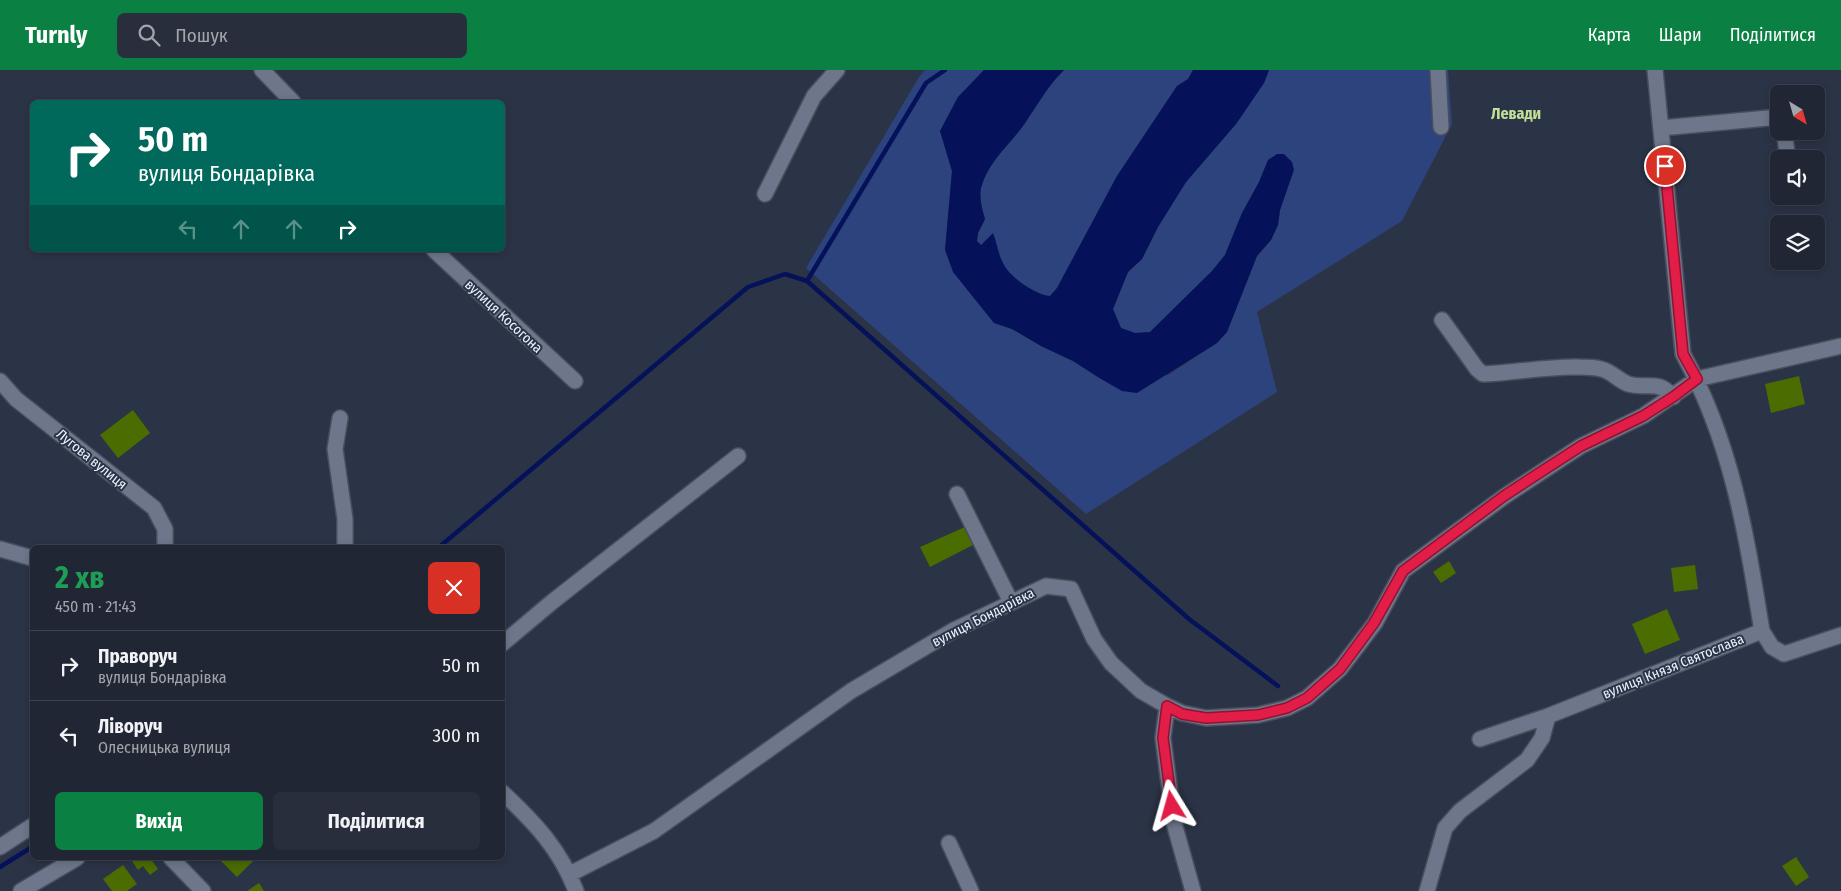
<!DOCTYPE html>
<html lang="uk">
<meta charset="utf-8">
<style>
:root{--surface:#202634;--page:#282e3c;--text:#f1f3f6;--muted:#a2a5ac;--line:#3d434f;--accent:#0b8043}
body{margin:0;font-family:"Fira Sans Condensed",sans-serif;background:var(--page);color:var(--text);height:100vh;display:flex;flex-direction:column;font-size:19px;white-space:nowrap}
*{box-sizing:border-box;margin:0}
p{font-size:16px;color:var(--muted)}
.icon{flex:none;width:28px;height:28px;fill:none;stroke:currentColor;stroke-width:2;stroke-linecap:round;stroke-linejoin:round}
.map{position:relative;flex:1;overflow:hidden}
.sheet{position:absolute;left:30px;top:475px;width:475px;height:315px;display:flex;flex-direction:column;background:var(--surface);border-radius:8px;box-shadow:0 2px 8px #0003,0 0 0 1px var(--line)}
.sheet>*{flex:none}
.banner{position:absolute;left:30px;top:30px;width:475px;height:152px;border-radius:8px;box-shadow:0 2px 8px #0003,0 0 0 1px var(--line);background:#00695c;color:#fff;overflow:hidden}
.needle{width:32px;rotate:143deg}
.tools{position:absolute;left:1770px;top:15px;display:grid;gap:10px}
.tools a{display:grid;place-items:center;width:55px;height:55px;border-radius:8px;background:var(--surface);box-shadow:0 2px 8px #0003,0 0 0 1px var(--line);font-size:25px}
.pin{position:absolute;display:grid;place-items:center;width:42px;height:42px;color:#fff;margin:-21px;border:2px solid #fff;border-radius:50%;box-shadow:0 1px 5px #0007}
.me{position:absolute;width:55px;margin:-28px;rotate:352deg;stroke-linejoin:round;filter:drop-shadow(0 0 4px #0008)}
.turn{display:flex;align-items:center;gap:18px;height:105px;padding:0 25px;font-size:22px}
.turn .icon{width:65px;height:65px;stroke-width:2.5}
.turn b{display:block;font-size:35px;line-height:42px}
.lanes{display:flex;align-items:center;height:48px;padding:0 25px;background:#0003;justify-content:center;gap:25px;direction:ltr}
.lanes .off{opacity:.35}
.round{display:grid;place-items:center;flex:none;width:52px;height:52px;border-radius:8px;background:var(--page)}
.head{display:flex;align-items:center;justify-content:space-between;height:85px;padding:0 25px}
h1{font-size:30px;font-weight:700;line-height:38px;color:#1e9e55}
.cta{display:flex;gap:10px;margin-top:auto;padding:10px 25px}
.cta a{flex:1;height:58px;border-radius:8px;background:var(--accent);color:#fff;font-size:20px;font-weight:700;line-height:58px;text-align:center}
.cta a+a{background:var(--page);color:var(--text)}
ul{padding:0;list-style:none}
li{display:flex;align-items:center;gap:15px;height:70px;padding:0 25px;border-top:1px solid var(--line)}
li div{flex:1}
li b{display:block;font-size:19px}
li em{font-style:normal}
header{display:flex;align-items:center;gap:30px;box-sizing:border-box;height:70px;padding:0 25px;background:var(--accent);color:#fff}
header strong{font-size:24px}
nav{display:flex;gap:28px;margin-inline-start:auto;font-size:18px}
.search{width:350px;height:45px;background:var(--page);display:flex;align-items:center;gap:12px;box-sizing:border-box;padding:0 18px;border-radius:8px;color:var(--muted);font-size:19px}
.map>svg:first-child{display:block}
</style>
<header>
<strong>Turnly</strong>
<div class="search"><svg class="icon" aria-label="search" viewBox="0 0 24 24"><circle cx="10" cy="10" r="6"/><path d="M15 15l6 6"/></svg>Пошук</div>
<nav><a>Карта</a><a>Шари</a><a>Поділитися</a></nav>
</header>
<div class="map">
<svg width="1841" height="821" viewBox="0 0 1841 821">
<rect width="100%" height="100%" fill="#2b3346"/>
<path fill="#2d437e" d="M925,0H984L958,27L940,61L952,101L945,179L968,220L994,253L1012,259L1041,276L1073,291L1101,309L1168,305L1217,273L1227,262L1257,186L1271,170L1278,155L1280,140L1293,100L1268,90L1259,112L1242,143L1225,185L1212,201L1150,262L1135,263L1121,258L1113,239L1128,202L1142,189L1158,157L1186,112L1236,54L1264,13L1269,0H1448L1452,54L1402,151L1257,242L1277,322L1086,444L806,198L919,7Z
M1064,0H1193L1188,9L1177,16L1117,106L1057,218L1050,226C1036,225 1009,207 1003,194C998,184 997,173 993,164L981,176L977,171L978,163L985,149C982,139 979,128 981,118C988,93 1005,79 1020,60C1035,40 1046,17 1064,0Z"/>
<path fill="#05125a" d="M984,0H1064C1046,17 1035,40 1020,60C1005,79 988,93 981,118C979,128 982,139 985,149L978,163L977,171L981,175L993,163C997,173 998,184 1003,193C1009,207 1036,225 1050,226L1057,218L1117,106L1177,16L1188,9L1193,0H1269L1264,13L1236,54L1186,112L1158,157L1142,189L1128,202L1113,239L1121,258L1135,263L1150,262L1212,201L1225,185L1242,143L1259,112L1268,90L1277,84H1284L1292,92L1294,100L1280,140L1278,155L1271,170L1257,186L1227,262L1217,273L1137,323L1122,321L1101,309L1073,291L1041,276L1012,259L994,253L953,202L945,180L952,101L940,61L958,27Z"/>
<g fill="none" stroke-linecap="round" stroke-linejoin="round">
<path stroke="#05125a" stroke-width="4.5" d="M807,211L926,13L945,0
M438,478L748,217L785,204L807,211L1189,549L1278,616
M0,797L32,777"/>
</g>
<path fill="#4b6c00" d="M1799,306L1805,334L1771,343L1765,314Z
M133,340L150,363L118,388L100,365Z
M965,457L975,474L930,497L920,477Z
M1449,491L1456,503L1441,513L1433,502Z
M1695,495L1698,519L1674,522L1671,498Z
M1667,539L1680,570L1645,584L1632,554Z
M1796,787L1809,807L1796,816L1782,796Z
M130,788H150L158,799L150,805L143,796L138,800Z
M218,788H250L253,791L237,807Z
M123,795L137,814L127,821H112L103,809Z
M259,813L264,821H247Z"/>
<g fill="none" stroke-linecap="round" stroke-linejoin="round">
<defs>
<path id="minor" d="M262,0L293,32
M1438,0L1441,57
M1661,58L1779,47
M1784,61L1788,89
M765,124L814,26L837,0
M434,180L575,311
M1442,250L1477,299L1483,304C1515,303 1546,296 1579,297C1586,297 1594,297 1601,299C1611,301 1618,310 1628,314C1648,320 1657,308 1673,327
M0,311L16,329L154,438L165,459V478
M340,348L335,379L345,449V478
M957,424L1011,532
M0,479L32,488
M1762,561L1772,577L1784,584L1841,565
M502,574L552,532L738,386
M1167,636L1163,668L1174,753L1193,821
M1480,669L1548,646
M502,722C535,753 560,779 576,821
M949,773L971,821
M0,777L32,756
M171,788L203,821
M570,804L654,761L851,621L954,560L1046,516L1071,519L1094,569L1111,593L1141,621L1167,636L1182,643L1206,648L1258,645L1287,638L1307,628L1340,599L1375,553L1403,501L1505,426L1581,376L1643,346L1697,309L1841,276
M21,821L77,788
M1427,821L1445,758L1460,741L1527,690L1542,668L1548,646L1762,561C1746,463 1732,373 1683,284L1655,0"/>
</defs>
<use href="#minor" stroke="#484e5d" stroke-width="18"/>
<use href="#minor" stroke="#6d768b" stroke-width="15"/>
</g>
<g fill="none" stroke-linecap="round" stroke-linejoin="round">
<defs>
<path id="route" d="M1172,736L1163,668L1167,636L1182,644L1206,648L1258,645L1287,638L1307,628L1340,599L1374,553L1403,501L1504,426L1550,396L1581,376L1643,346L1673,327L1697,309L1683,284L1665,96"/>
</defs>
<use href="#route" stroke="#92132f" stroke-width="12"/>
<use href="#route" stroke="#e11d48" stroke-width="9"/>
</g>
<g text-anchor="middle" stroke-width="4" stroke-linejoin="round" paint-order="stroke">
<g font-size="14" fill="#ecf1fd" stroke="#2b3346">
<text transform="translate(504 246) rotate(43)" y="5">вулиця Косогона</text>
<text transform="translate(92 389) rotate(39)" y="5">Лугова вулиця</text>
<text transform="translate(983 547) rotate(-27)" y="5">вулиця Бондарівка</text>
<text transform="translate(1673 596) rotate(-22)" y="5">вулиця Князя Святослава</text>
</g>
<g font-size="16" font-weight="bold" fill="#c1e098" stroke="#2b3346">
<text x="1516" y="49">Левади</text>
</g>
</g>
</svg>
<div class="tools">
<a><svg class="needle" viewBox="-14 -14 28 28"><path d="M0-13l5 13h-10z" fill="#e53935"/><path d="M0 13l5-13h-10z" fill="#a2a5ac"/></svg></a>
<a><svg class="icon" aria-label="sound" viewBox="0 0 24 24"><path d="M4 9h4l5-4v14l-5-4H4zM17 9q2 3 0 6"/></svg></a>
<a><svg class="icon" aria-label="layers" viewBox="0 0 24 24"><path d="M12 4l9 5-9 5-9-5zM3 14l9 5 9-5"/></svg></a>
</div>
<div class="pin" style="left:1665px;top:96px;background:#d93025"><svg class="icon" aria-label="arrive" viewBox="0 0 24 24"><path d="M6 21V4h12l-3 4 3 4H6"/></svg></div>
<svg class="me" style="left:1172px;top:736px" viewBox="-20 -20 40 40"><path d="M0-17L14 15 0 8-14 15z" fill="#e11d48" stroke="#fff" stroke-width="4"/></svg>
<div class="banner">
<div class="turn"><svg class="icon" aria-label="right" viewBox="0 0 24 24"><path d="M7 20v-9h11M14 6l5 5-5 5"/></svg><div><b>50 m</b>вулиця Бондарівка</div></div>
<div class="lanes"><svg class="icon off" aria-label="left" viewBox="0 0 24 24"><path d="M17 20v-9H6M10 6l-5 5 5 5"/></svg><svg class="icon off" aria-label="ahead" viewBox="0 0 24 24"><path d="M12 20V5M6 11l6-6 6 6"/></svg><svg class="icon off" aria-label="ahead" viewBox="0 0 24 24"><path d="M12 20V5M6 11l6-6 6 6"/></svg><svg class="icon" aria-label="right" viewBox="0 0 24 24"><path d="M7 20v-9h11M14 6l5 5-5 5"/></svg></div>
</div>
<section class="sheet">
<div class="head"><div><h1>2 хв</h1><p>450 m · 21:43</p></div><a class="round" style="background:#d93025;color:#fff"><svg class="icon" aria-label="close" viewBox="0 0 24 24"><path d="M6 6l12 12M18 6L6 18"/></svg></a></div>
<ul>
<li><svg class="icon" aria-label="right" viewBox="0 0 24 24"><path d="M7 20v-9h11M14 6l5 5-5 5"/></svg><div><b>Праворуч</b><p>вулиця Бондарівка</p></div><em>50 m</em></li>
<li><svg class="icon" aria-label="left" viewBox="0 0 24 24"><path d="M17 20v-9H6M10 6l-5 5 5 5"/></svg><div><b>Ліворуч</b><p>Олесницька вулиця</p></div><em>300 m</em></li>
</ul>
<div class="cta"><a>Вихід</a><a>Поділитися</a></div>
</section>
</div>
